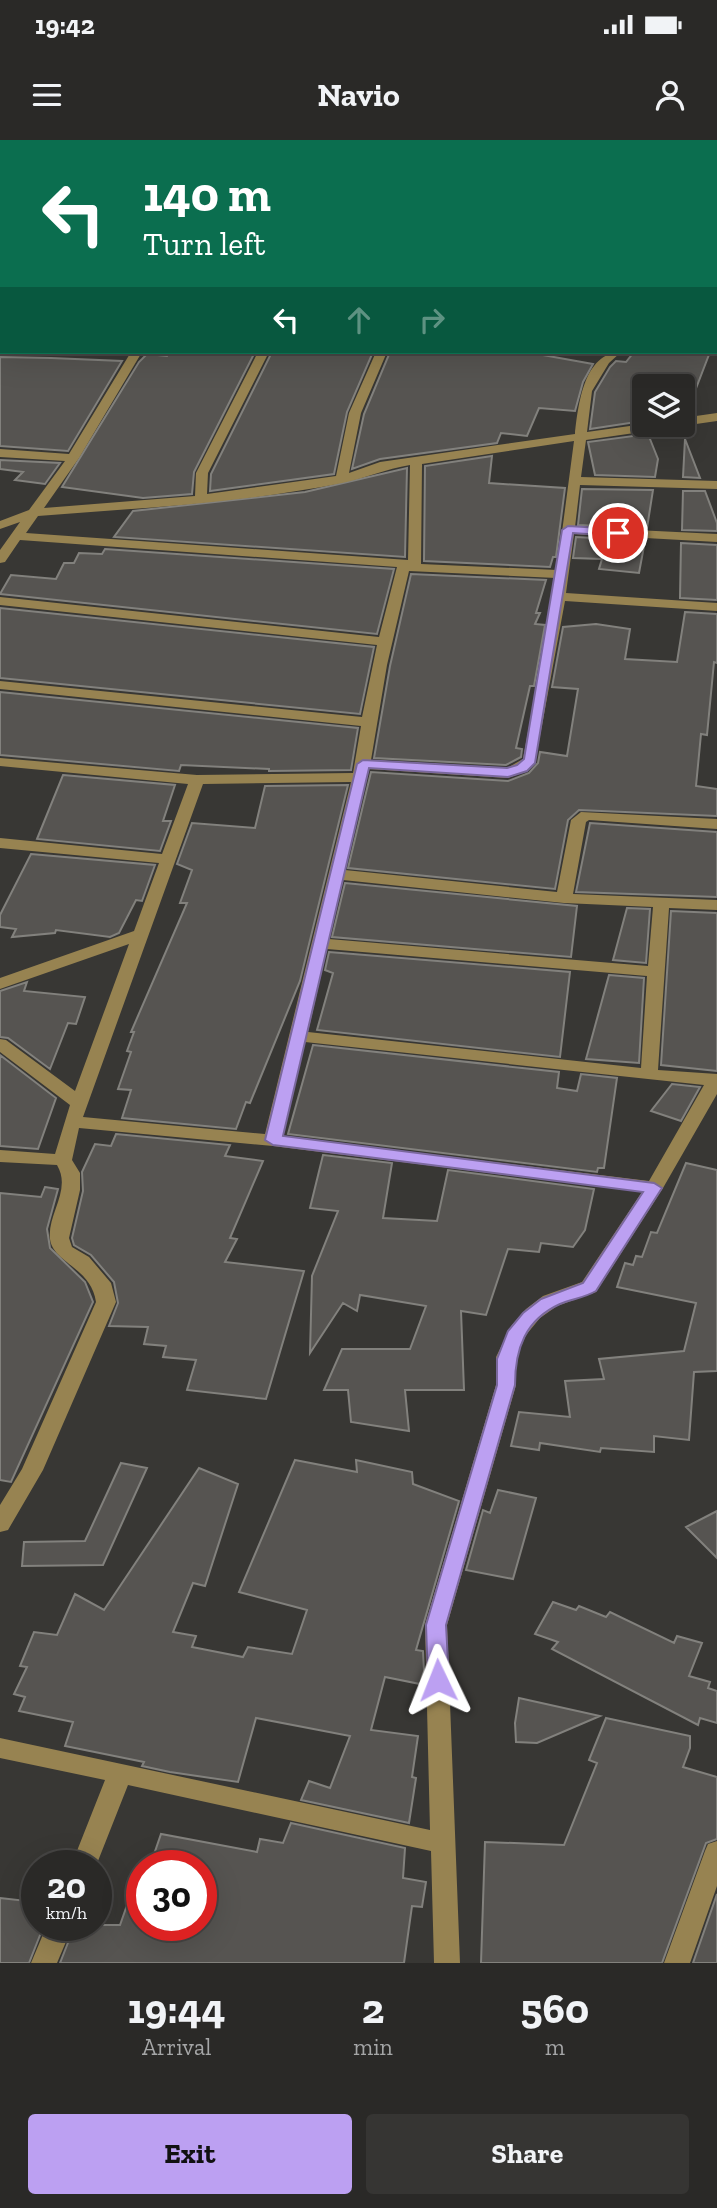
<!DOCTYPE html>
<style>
:root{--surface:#2a2927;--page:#363533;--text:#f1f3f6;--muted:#a5a6a7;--line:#464544;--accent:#bca0f2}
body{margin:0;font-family:"Zilla Slab",serif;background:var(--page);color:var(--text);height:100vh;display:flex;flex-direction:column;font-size:26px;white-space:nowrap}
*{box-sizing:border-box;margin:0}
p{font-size:23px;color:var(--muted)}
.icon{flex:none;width:38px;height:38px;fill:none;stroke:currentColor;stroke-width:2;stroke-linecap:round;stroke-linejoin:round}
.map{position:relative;height:1823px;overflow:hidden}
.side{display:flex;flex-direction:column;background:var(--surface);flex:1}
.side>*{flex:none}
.hud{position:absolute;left:0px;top:0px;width:718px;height:214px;box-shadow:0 7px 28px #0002,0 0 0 2px var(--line);background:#0b6e4f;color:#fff;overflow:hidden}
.tools{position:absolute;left:632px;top:234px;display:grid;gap:14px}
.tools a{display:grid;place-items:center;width:63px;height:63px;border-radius:7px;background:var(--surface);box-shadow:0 7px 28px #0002,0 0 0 2px var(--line);font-size:35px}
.speed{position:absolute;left:21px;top:1710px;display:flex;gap:14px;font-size:35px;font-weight:700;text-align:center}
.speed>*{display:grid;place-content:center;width:91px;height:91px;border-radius:50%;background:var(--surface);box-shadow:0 7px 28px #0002,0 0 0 2px var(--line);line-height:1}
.speed small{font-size:18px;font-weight:400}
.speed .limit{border:10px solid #d22;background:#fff;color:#111}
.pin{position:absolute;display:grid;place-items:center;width:60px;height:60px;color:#fff;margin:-30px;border:4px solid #fff;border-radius:50%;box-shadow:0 2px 7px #0007}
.me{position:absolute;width:77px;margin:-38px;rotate:358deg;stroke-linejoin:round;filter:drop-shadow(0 0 5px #0008)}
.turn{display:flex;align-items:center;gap:24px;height:147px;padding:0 28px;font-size:32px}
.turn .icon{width:91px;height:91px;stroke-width:2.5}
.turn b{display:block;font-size:49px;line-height:60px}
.lanes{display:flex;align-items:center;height:66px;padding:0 28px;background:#0003;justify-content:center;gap:35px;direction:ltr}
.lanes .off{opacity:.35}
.eta{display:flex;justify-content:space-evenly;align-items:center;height:119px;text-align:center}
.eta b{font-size:42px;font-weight:800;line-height:49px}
.action{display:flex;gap:14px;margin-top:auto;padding:14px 28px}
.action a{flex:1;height:80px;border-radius:7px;background:var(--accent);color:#111;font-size:28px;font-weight:800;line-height:80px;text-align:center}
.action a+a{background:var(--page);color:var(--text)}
.status{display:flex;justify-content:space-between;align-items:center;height:49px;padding:0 35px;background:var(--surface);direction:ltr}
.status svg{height:19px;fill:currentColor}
header{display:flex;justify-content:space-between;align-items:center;height:91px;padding:0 28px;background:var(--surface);font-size:32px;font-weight:800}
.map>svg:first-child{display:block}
</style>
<div class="status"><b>19:42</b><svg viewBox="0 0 49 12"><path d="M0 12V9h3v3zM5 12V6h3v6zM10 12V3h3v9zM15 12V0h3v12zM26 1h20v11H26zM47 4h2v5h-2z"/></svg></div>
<header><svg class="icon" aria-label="menu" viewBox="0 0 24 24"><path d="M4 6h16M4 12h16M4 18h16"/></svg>Navio<svg class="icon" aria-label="person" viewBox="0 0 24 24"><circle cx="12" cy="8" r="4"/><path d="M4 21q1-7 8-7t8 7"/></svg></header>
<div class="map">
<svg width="717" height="1823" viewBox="0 0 717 1823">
<rect width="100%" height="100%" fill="#383734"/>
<path fill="#565451" stroke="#82817d" stroke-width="2" d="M170,212H255L194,332L192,354L143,358L62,347L139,222L147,214L167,216Z
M272,212H373L347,272L334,334L210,351L211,334Z
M390,212H526L593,224L583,242L575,271L539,268L527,296L501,293L497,303L380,319L352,329L364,274Z
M634,212H710L690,264L682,263V247H644V259L634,258L643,281L590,289L595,252L610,227L616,221L626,222Z
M0,217L51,218L122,221L68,311L0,306Z
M648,294L658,319L655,337L595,335L588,302Z
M685,299L700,338L683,337Z
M492,316L489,343L565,348L556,417H553L550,427L424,421L425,326Z
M0,320L60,323L45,344L15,340L23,332L0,329Z
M407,328L405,417L114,397L133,371L305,352Z
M582,349L653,350L647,388L578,385Z
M683,351H705L717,383V391L682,390Z
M576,397L645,401L639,433L599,429L602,419L573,418Z
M681,403L717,405V460L680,458Z
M105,409L394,429L377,494L0,454L11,435L56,439L64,423H74L79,413L102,414Z
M411,434L546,440L536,473H540L535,484L545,485L534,546H530L516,608L522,609L521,617L506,625L374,618L390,526Z
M0,468L374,507L360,574L0,538Z
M685,472L717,474V523L714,522L707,595L701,594L696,646L717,649V676L579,670L568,680L555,749L348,728L371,632L508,641L529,633L538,623L540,612L567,616L578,549L552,547L563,487L596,484L630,489L625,519L677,522Z
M0,552L358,588L351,630L269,631V629L181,625L179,631L0,615Z
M63,635L175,645L163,681H171L160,711L37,699Z
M348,645L300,841L250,963L246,962L236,989L122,978L131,950L118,949L131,912L127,911L134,892H131L187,763H180L192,730L177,724L192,683L255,688L265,646Z
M590,683L717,692V757L576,752Z
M31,714L155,725L142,761L136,760L119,793L110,797L56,790L55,793L12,797L16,789L0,787V775Z
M345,743L577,766L571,817L332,797Z
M627,768L650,769L646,823L613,820Z
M671,771L717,773V931L661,925Z
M329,812L570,832L560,917L317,890L333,833L325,830Z
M609,835L644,838L639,923L586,919Z
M27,842L24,851L85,857L76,884L68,883L50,929L8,898L0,897V851Z
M313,905L559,932L557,948L577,951L581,934L617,938L604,1028H598L597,1032L288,994Z
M0,915L56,958L38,1009L0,1006Z
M672,944L700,947L681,981L651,971Z
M116,994L230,1005L225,1016L263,1021L230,1098L237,1099L225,1122L304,1131L266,1259L187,1250L196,1220L163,1217L166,1206L144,1204L148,1187L109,1186L118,1163L114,1142L91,1115L74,1105L72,1098L83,1051L82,1032L95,1004L111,1006Z
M323,1015L392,1023L383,1078L437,1081L448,1030L594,1049L585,1090L573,1107L541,1103L539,1112L508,1109L486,1175L461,1171L464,1250H405L409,1291L351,1282L348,1250H324L342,1209H410L426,1166L360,1155L357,1171L343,1163L310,1213L312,1136L338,1071L310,1068Z
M686,1023L717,1030V1231L694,1232L689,1300L654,1296V1312L601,1308L600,1312L540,1303L539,1310L511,1306L519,1272L570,1277L565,1241L604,1239L599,1219L684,1211L696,1163L617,1147L625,1123L633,1125L636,1116L642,1117L651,1092L657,1093Z
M45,1047L58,1049L47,1089L50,1108L85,1142L93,1162L11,1342L0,1340V1053L41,1057Z
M295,1320L357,1332L356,1320L412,1332L413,1344L459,1361L416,1510L423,1511L424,1531L420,1544L385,1537L371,1590L418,1596L412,1637L416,1638L409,1683L301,1660L309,1641L330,1648L350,1596L256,1578L238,1642L170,1632L142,1626L144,1622L65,1606L73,1582L19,1571L25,1557L14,1554L27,1527L20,1526L34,1492L57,1495L75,1454L104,1470L199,1328L238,1344L205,1446L193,1443L173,1492L196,1496L192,1507L243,1517L248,1507L292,1514L307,1470L239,1452Z
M121,1323L147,1328L103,1425L22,1426L24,1402L85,1401Z
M498,1350L536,1358L513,1439L466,1430L483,1370L490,1373Z
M717,1371V1418L686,1387Z
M553,1462L576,1470L579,1466L606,1477L610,1472L674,1503L677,1496L702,1503L689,1536L710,1542L708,1548L717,1551V1583L700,1578L698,1585L552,1509L558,1502L535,1494Z
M519,1558L600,1576L537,1603L516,1602L515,1583Z
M606,1578L690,1596V1608L683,1627L717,1637V1699L706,1703L662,1823H481L485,1702L564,1705L597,1623L589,1620Z
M291,1683L405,1708L403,1738L426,1742L422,1767L412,1766L404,1823H60L75,1785H120L138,1734H142V1785H201V1726H150L161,1694L257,1712L260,1699L283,1703Z
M717,1754V1823H693Z
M0,1758L27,1761L26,1764L37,1766V1785H44L29,1823H0Z"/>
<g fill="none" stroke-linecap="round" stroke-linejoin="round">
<path fill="#978351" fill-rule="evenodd" d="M624,0H641L643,2H625Z
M654,0H665L652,2Z
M716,10H717V16H716Z
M0,12H2V18H0Z
M716,94H717V100H716Z
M0,101H2V108H0Z
M0,121H2V127H0Z
M0,150H2L0,158Z
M716,165H717V171H716Z
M131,212H142L79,318L44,368L195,356L196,333L258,212H269L208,333L207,354L336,336L349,273L376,212H387L361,273L349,333L380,322L575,294C578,266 584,212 621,212L609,223L592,251L587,292L644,284L668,285L662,289L586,300L581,337L717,341V349L580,345L575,387L717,394V402L574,394L566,453L717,463V471L565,461L535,623L527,631L508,638L369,629L345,730L557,752L571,680L581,672L717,679V689L589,680L586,682L573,754L717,760V770L669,768L658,930L717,934V954L663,1048L596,1152L557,1166L540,1178L526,1195L516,1217V1245L447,1485L460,1823H434L431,1711L128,1645L96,1726H71L105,1640L0,1618V1598L430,1690L425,1485L496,1245V1217L512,1185L526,1169L543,1156L582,1142L642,1052L273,1006L79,988L72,1020L80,1033V1050L69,1098L72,1107L89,1117L111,1143L116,1162L43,1330L8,1390L0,1392V1365L22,1329L96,1162C91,1127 53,1123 50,1099C47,1074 72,1050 57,1025L0,1022V1010L55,1014L70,965L0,912V899L6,900L75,951L129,804L0,849V838L134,791L159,723L0,708V698L162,714L188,644L0,626V618L197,635L353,633L361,586L0,549V541L362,577L377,505L0,465V457L379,497L397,427L20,400L5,422L0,423V410L20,382L0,389V381L29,370L65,321L0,317V309L69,314ZM574,301L557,430L421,424L422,324ZM410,325L408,420L26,393L38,376C139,368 243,363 342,343C365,338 386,329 410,325ZM409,431L556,438L523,619L507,628L371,620L387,525ZM351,642L265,994L83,977L203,644ZM343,740L564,763L653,767L648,826L329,799ZM327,809L647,836L641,928L308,892ZM305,902L704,945L649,1041L283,996Z
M717,273V281L682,286L681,285L682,278Z
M717,1701V1746L690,1823H664L705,1711L708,1704Z
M47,1785H73L57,1823H31Z"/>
</g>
<path fill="#bca0f2" stroke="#7a689d" stroke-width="2" d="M568,386L618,389L624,393L618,396L573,393L535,623L527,631L508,637L369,628L283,996L654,1043L662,1048L596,1151C584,1158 572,1159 560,1164C525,1180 515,1209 515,1245L446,1485L449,1540L445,1546L438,1548L431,1546L428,1540L426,1485L497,1245V1219L508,1191L523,1173L541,1159L583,1143L643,1052L273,1005L265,1000L357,624L363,620L507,628L517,625L524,619L562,390Z"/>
</svg>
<div class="tools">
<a><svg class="icon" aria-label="layers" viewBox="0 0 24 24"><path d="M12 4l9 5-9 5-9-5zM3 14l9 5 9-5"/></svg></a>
</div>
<div class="speed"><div>20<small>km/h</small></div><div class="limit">30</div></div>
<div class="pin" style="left:618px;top:393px;background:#d93025"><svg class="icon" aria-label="arrive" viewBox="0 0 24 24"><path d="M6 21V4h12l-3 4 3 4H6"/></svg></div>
<svg class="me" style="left:438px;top:1540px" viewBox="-20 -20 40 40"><path d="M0-17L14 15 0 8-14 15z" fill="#bca0f2" stroke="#fff" stroke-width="4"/></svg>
<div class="hud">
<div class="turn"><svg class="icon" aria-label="left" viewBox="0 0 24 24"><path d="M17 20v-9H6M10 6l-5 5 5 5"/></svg><div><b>140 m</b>Turn left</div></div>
<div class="lanes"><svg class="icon" aria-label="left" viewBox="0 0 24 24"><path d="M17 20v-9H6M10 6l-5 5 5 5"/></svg><svg class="icon off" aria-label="ahead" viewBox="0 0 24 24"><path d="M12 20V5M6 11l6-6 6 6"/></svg><svg class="icon off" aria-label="right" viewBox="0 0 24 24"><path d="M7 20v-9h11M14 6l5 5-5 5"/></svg></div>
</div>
</div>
<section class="side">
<div class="eta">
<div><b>19:44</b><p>Arrival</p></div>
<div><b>2</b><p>min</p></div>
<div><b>560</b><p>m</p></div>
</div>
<div class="action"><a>Exit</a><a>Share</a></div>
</section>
